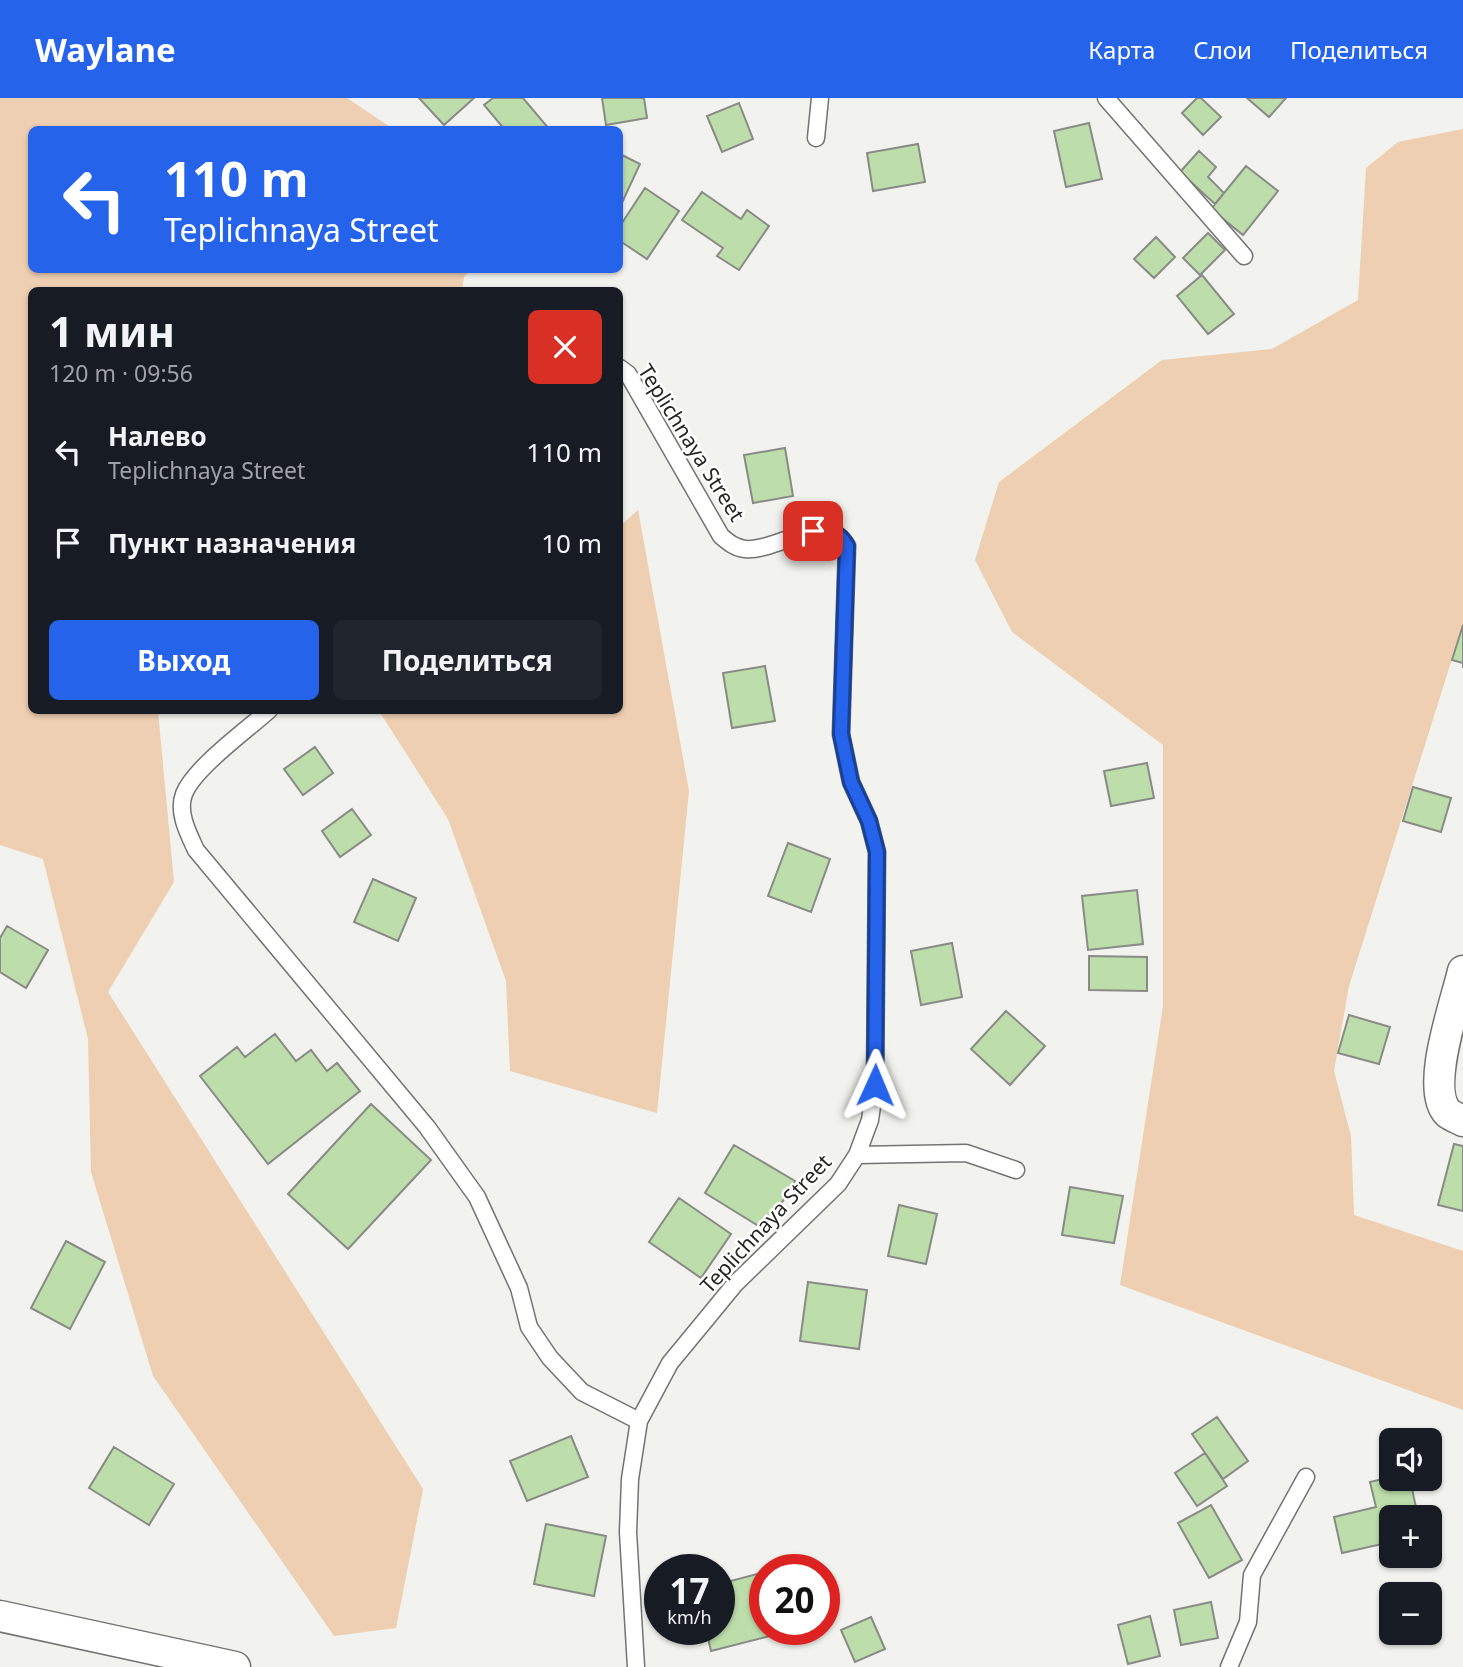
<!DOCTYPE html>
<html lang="ru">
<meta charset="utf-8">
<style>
:root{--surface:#171b24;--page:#20242c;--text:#f1f3f6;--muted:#9ea1a6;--accent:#2563eb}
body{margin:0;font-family:"Noto Sans",sans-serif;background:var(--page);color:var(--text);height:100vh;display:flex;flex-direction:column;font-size:26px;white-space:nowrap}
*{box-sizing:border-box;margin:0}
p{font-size:23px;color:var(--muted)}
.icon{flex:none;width:38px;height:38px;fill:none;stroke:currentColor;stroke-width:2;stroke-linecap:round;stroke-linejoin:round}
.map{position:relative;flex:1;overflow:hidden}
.drawer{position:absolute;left:28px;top:189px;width:595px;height:427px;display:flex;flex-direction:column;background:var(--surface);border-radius:10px;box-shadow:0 2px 5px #0004}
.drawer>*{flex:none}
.banner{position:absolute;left:28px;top:28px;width:595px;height:147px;border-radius:10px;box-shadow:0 2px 5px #0004;background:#2563eb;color:#fff;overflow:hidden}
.buttons{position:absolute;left:1379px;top:1330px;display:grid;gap:14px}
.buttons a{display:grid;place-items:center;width:63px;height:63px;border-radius:10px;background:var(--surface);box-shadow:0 2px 5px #0004;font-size:35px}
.speed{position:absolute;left:644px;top:1456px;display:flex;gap:14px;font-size:35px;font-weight:700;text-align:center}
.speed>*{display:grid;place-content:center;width:91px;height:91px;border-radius:50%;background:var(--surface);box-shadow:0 2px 5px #0004;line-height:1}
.speed small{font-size:18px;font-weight:400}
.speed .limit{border:10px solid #d22;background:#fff;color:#111}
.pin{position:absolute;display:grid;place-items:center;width:60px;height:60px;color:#fff;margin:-30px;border-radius:14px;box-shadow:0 4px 10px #0006}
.me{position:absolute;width:77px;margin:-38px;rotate:1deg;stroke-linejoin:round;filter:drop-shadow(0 0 5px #0008)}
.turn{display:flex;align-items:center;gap:24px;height:147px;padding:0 21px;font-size:32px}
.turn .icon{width:91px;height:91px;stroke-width:2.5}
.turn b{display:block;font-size:49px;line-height:60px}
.round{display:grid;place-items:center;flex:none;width:74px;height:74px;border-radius:10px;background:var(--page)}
.overview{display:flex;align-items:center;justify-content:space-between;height:119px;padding:0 21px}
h1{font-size:42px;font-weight:700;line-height:52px}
.button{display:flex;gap:14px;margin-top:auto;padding:14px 21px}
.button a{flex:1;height:80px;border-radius:10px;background:var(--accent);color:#fff;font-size:28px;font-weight:700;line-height:80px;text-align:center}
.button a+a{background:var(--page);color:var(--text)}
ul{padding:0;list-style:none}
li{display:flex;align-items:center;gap:21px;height:91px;padding:0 21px}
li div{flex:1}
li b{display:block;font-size:26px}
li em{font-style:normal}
header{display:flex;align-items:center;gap:42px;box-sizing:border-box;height:98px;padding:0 35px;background:var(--accent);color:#fff}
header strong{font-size:33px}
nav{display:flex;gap:38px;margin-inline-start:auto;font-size:24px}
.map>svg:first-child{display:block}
</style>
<header>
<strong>Waylane</strong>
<nav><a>Карта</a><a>Слои</a><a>Поделиться</a></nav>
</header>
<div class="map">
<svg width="1463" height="1569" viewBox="0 0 1463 1569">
<rect width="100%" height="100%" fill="#f2f2ee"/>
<path fill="#eecfb1" d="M0,0H347L393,31L32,32V172H470L464,179L462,192H32V612L158,613L174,784L108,894L423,1391L396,1530L334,1538L153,1278L91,1074L88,941L43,761L0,747Z
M1463,31V526L1349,888L1334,973L1351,1038L1354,1117L1463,1153V1312L1120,1187L1163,908V647L1012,534L975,462L999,384L1162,262L1272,251L1358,202L1366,70L1398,44Z
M638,412L689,693L657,1015L510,973L506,883L448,721L379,613L620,612V428Z"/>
<path fill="#bddeaa" stroke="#898b87" stroke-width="2" d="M419,0H474L444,27Z
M493,0H523L550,32H505L484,7Z
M602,0H644L647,20L606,27Z
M1197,0H1201L1221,19L1203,37L1182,15Z
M1247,0H1286L1269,19Z
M739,5L753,41L722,54L707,18Z
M1089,25L1102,81L1066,89L1054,33Z
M918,46L925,84L873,93L867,55Z
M1199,53L1216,69L1208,79L1224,95L1215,106L1180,74Z
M620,56L640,66L620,109Z
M1246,68L1278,93L1243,137L1211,111Z
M645,90L679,113L647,161L620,143V128Z
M702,94L741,121L747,112L769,128L739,172L717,158L723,150L682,122Z
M1208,135L1225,152L1200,177L1183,160Z
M1156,139L1175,159L1154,180L1134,161Z
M1202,177L1234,216L1208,236L1177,198Z
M785,350L793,398L753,405L744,357Z
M1463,527V570V565L1452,562Z
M765,568L775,623L732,630L723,575Z
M315,649L333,675L303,697L284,671Z
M1147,665L1154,700L1111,708L1104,673Z
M1413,689L1451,700L1441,734L1403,723Z
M352,711L371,737L340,759L322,733Z
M788,745L830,761L811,814L768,798Z
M373,781L416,800L398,843L354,824Z
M1137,792L1143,846L1088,852L1082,798Z
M7,828L48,852L26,890L0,874V840Z
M952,845L962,899L921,907L911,853Z
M1089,858L1147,859V893L1089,892Z
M1006,913L1045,948L1010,987L971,951Z
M1349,917L1390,929L1379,966L1338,955Z
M275,936L296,963L311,952L327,973L337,965L360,993L268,1066L200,978L237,949L245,959Z
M371,1006L431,1062L348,1151L288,1096Z
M1454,1046L1463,1048V1113L1438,1107Z
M734,1047L795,1083L765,1132L705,1095Z
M1070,1089L1123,1098L1114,1145L1062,1137Z
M679,1100L731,1136L701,1180L649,1144Z
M899,1107L937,1116L926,1166L888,1158Z
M66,1143L105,1164L70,1231L31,1210Z
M808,1184L867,1192L859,1251L800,1243Z
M1217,1319L1248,1363L1223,1381L1192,1336Z
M571,1338L588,1379L527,1403L510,1363Z
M114,1349L174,1386L149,1427L89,1390Z
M1205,1355L1227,1388L1197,1408L1175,1375Z
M1391,1379V1381H1410L1418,1419H1391V1444L1342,1455L1334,1419L1376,1409L1370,1384Z
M1211,1407L1242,1462L1209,1480L1178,1425Z
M546,1426L606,1438L594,1498L534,1486Z
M765,1474V1531H797L711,1553L706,1531H719V1486Z
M1211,1504L1218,1540L1181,1547L1174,1512Z
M1150,1518L1160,1558L1128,1566L1118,1527Z
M871,1519L885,1551L855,1564L841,1532Z"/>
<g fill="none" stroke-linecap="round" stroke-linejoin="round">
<defs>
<path id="lane" d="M1106,0L1244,158
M816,40L820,0
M620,270L628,276L721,438C728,444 735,450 745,451C778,454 826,411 847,448L841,636L851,684L869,723L877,754L875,987L870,1022L857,1057L838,1086L735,1186L703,1225L670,1265L639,1323L630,1381L628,1434L636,1569
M269,612C247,632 194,670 184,696C177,714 188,735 196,752L427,1029L477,1099L519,1190L529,1229L550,1260L582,1294L639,1323
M857,1057L966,1055L1016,1072
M1229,1569L1248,1524L1252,1477L1306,1379"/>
<path id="street" d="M1463,873C1456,904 1424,991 1448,1015C1452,1018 1459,1021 1463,1023
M0,1518L235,1569"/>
</defs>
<use href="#lane" stroke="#737470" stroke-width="19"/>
<use href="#street" stroke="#737470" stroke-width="33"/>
<use href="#lane" stroke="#fff" stroke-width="16"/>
<use href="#street" stroke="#fff" stroke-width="30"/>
</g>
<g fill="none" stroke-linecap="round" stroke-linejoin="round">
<defs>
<path id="route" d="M813,433C831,433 837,431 847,448L841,636L851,684L869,723L877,754L875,987"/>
</defs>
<use href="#route" stroke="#184099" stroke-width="18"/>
<use href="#route" stroke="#2563eb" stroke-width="12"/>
</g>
<g text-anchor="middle" stroke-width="5" stroke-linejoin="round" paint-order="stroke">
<g font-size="21" fill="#252524" stroke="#fff">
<text transform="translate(691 345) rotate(58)" y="7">Teplichnaya Street</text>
<text transform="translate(766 1126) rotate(-47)" y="7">Teplichnaya Street</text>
</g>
</g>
</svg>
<div class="buttons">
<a><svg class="icon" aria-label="sound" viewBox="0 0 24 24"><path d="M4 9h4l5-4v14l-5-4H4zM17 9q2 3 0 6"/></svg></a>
<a>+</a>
<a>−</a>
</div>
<div class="speed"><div>17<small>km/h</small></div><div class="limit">20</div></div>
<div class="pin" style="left:813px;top:433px;background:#d93025"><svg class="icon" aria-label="arrive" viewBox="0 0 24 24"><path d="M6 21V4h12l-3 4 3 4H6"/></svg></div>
<svg class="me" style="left:875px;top:987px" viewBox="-20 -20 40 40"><path d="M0-17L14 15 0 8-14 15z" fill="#2563eb" stroke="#fff" stroke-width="4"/></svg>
<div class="banner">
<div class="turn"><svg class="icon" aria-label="left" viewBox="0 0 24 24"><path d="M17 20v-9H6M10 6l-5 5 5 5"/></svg><div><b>110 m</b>Teplichnaya Street</div></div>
</div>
<section class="drawer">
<div class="overview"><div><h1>1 мин</h1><p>120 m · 09:56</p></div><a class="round" style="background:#d93025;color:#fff"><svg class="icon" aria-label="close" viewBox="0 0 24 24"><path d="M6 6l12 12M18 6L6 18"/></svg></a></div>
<ul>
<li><svg class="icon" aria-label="left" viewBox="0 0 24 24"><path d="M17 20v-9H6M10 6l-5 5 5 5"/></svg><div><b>Налево</b><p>Teplichnaya Street</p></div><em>110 m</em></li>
<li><svg class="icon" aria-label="arrive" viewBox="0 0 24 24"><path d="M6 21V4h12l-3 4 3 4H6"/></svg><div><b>Пункт назначения</b></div><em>10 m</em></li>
</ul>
<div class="button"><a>Выход</a><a>Поделиться</a></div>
</section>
</div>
